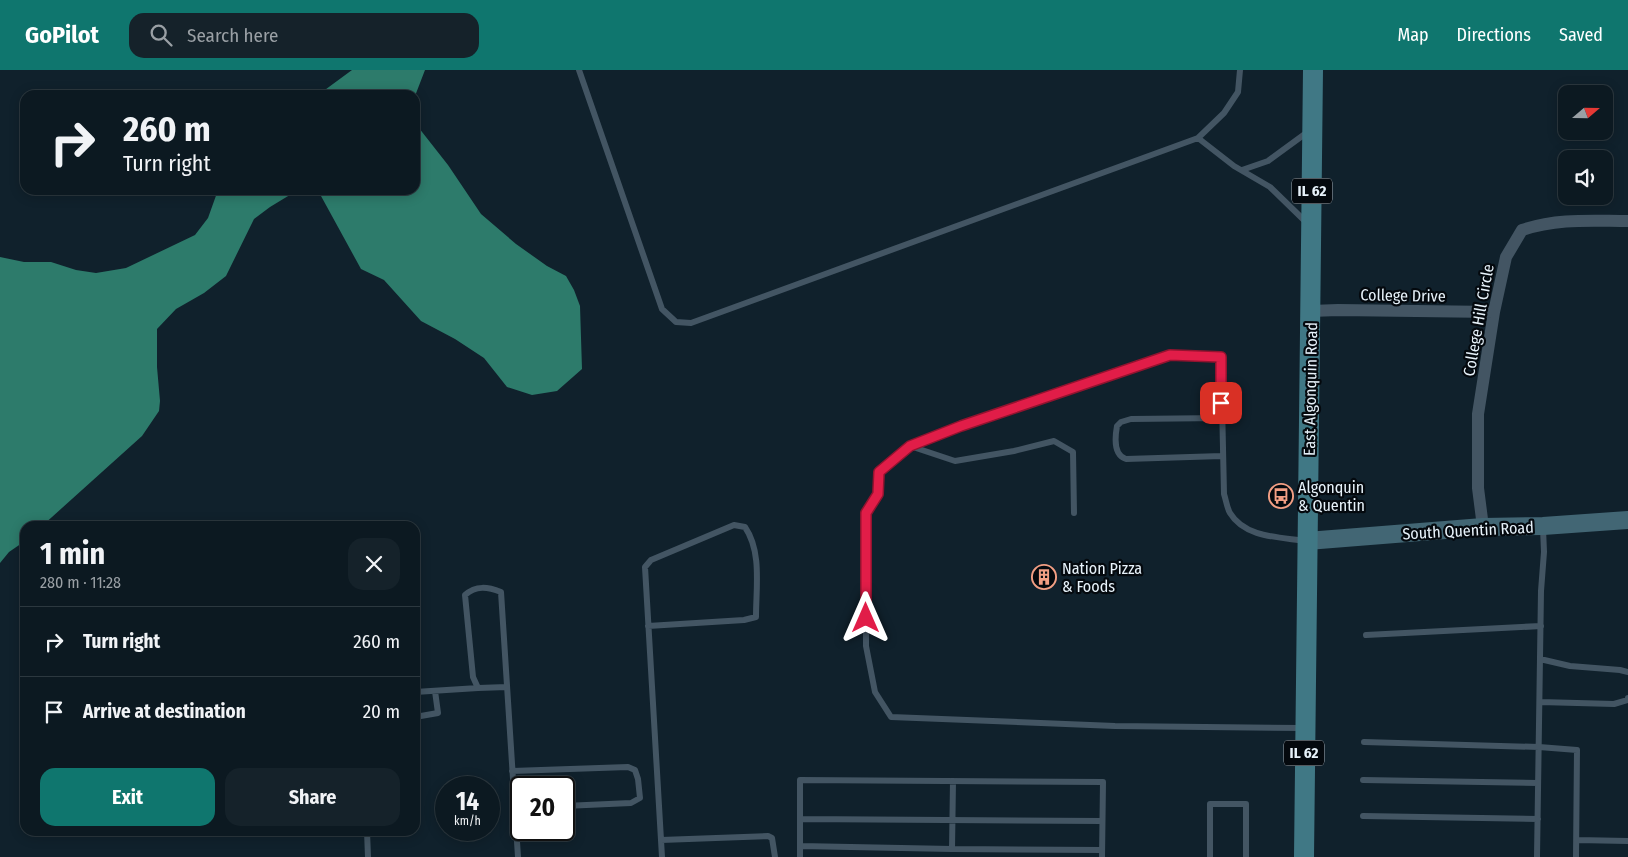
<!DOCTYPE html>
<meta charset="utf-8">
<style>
:root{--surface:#0c1921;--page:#15222a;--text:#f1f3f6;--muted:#9aa0a5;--line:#2c383f;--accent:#0f766e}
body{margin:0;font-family:"Fira Sans Condensed",sans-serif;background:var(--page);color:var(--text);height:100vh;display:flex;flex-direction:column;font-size:19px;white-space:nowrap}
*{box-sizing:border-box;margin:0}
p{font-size:16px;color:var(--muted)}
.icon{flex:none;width:28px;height:28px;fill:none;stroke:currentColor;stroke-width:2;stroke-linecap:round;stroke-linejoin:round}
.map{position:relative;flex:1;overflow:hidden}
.side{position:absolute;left:20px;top:451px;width:400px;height:315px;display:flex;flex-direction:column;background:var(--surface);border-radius:15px;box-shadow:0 2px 12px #0003,0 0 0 1px var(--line)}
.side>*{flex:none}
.hud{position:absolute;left:20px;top:20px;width:400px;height:105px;border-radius:15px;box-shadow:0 2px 12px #0003,0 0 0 1px var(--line);background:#0c1921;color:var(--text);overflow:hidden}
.needle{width:32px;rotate:70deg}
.fabs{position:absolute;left:1558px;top:15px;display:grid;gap:10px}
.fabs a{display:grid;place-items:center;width:55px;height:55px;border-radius:10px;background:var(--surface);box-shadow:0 2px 12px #0003,0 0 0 1px var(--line);font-size:25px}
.speed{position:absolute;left:435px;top:706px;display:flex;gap:10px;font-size:25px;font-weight:700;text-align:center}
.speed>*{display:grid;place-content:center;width:65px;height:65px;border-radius:50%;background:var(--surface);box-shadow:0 2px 12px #0003,0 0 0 1px var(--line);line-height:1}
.speed small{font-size:12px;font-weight:400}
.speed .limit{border:2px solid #111;border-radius:8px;background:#fff;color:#111}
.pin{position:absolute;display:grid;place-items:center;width:42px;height:42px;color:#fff;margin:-21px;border-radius:10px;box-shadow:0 2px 8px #0006}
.me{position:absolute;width:55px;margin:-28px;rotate:0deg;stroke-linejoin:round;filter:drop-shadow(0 0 4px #0008)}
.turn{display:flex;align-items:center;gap:18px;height:105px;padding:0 20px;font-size:22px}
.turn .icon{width:65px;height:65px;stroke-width:2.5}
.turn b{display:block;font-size:35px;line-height:42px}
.round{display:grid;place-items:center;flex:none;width:52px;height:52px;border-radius:15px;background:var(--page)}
.headline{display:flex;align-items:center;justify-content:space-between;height:85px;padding:0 20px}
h1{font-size:30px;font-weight:700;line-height:38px}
.cta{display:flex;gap:10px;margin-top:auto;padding:10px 20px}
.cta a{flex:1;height:58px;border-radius:15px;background:var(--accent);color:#fff;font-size:20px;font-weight:700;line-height:58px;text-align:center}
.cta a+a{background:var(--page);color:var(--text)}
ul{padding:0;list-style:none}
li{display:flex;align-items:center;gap:15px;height:70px;padding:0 20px;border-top:1px solid var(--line)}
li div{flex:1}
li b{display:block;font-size:19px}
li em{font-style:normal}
header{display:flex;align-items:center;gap:30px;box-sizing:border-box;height:70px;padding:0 25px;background:var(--accent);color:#fff}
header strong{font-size:24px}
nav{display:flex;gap:28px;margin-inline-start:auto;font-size:18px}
.search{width:350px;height:45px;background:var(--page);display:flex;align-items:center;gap:12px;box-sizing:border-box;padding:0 18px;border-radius:15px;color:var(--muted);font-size:19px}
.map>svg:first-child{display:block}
</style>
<header>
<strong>GoPilot</strong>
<div class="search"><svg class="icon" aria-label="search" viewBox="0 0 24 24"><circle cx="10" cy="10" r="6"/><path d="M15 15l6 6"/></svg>Search here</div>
<nav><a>Map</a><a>Directions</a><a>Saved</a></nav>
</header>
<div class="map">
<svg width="1628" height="787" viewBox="0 0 1628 787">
<rect width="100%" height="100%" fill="#10212c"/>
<path fill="#2d7b6b" d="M352,0H425L415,26L318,25Z
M415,53L448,95L481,144L516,174L547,196L566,206L574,220L580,236L582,299L557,321L532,325L507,317L484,288L455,269L421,251L384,210L361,199L321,126L298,120L270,137L254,149L226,206L204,223L176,239L157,259V297L160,331L159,341L142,366L42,456H25V471L9,482L0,493V187L24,192H51L76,200L96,203L126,198L195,165L208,148L218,120H415Z"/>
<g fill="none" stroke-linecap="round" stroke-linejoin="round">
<path stroke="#435563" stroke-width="6" d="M579,0L662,239L676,252L691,253L1198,68L1224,43L1238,22L1240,0
M1198,68L1234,96L1270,117L1307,153
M1242,100L1268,91L1309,61
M1221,348L1131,349L1121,352L1117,356C1115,367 1113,385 1126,389L1222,386
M910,376L955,391L1014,381L1054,371L1073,382L1074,443
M648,556L744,550L756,547C756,517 762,482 745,457L734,455L651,490L645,497L662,787
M1366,565L1541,556
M1540,589L1570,596L1620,600L1628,602
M507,617L478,618L473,607L465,525C476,515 488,517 501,522L518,787
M415,622L478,618
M1540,632L1614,634L1628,630V628
M415,647L438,643L435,621
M1303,658L1115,656L891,647L875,622L866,576V443L878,424L879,402L910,376L961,355L1170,285L1221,287L1224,424C1226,430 1227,438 1230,443C1245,468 1280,467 1306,471
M1364,672L1539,677L1577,680L1576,787
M512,701L628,697L635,700L638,709L640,728L631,733L564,736
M1363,710L1538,713
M1363,746L1538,749
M800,749L1102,751
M367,761L368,787
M661,770L768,766L772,768L775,787
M1577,770L1628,771
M800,776L952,779L953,711
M952,779L1102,780
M800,787V710L1103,712L1102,787
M1210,787V734H1246V787
M1537,787L1541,521L1544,482L1543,458"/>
<path stroke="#435563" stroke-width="12" d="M1311,241L1338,240L1494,242
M1483,457L1478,418V344L1494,242L1506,187L1522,160C1558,148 1591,151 1628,151"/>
<path stroke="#426674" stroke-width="18" d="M1307,471L1483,457L1543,456L1628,450"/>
<path stroke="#407885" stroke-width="20" d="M1304,787C1306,525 1311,262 1313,0"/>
</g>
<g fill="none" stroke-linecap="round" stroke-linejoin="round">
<defs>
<path id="route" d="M866,548V443L878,424L879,402L910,376L961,356L1170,285L1221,287V333"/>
</defs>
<use href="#route" stroke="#92132f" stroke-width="12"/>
<use href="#route" stroke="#e11d48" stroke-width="9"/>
</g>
<defs>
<symbol id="bus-ring" viewBox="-11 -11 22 22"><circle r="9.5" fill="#04090e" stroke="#f39f84" stroke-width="1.5"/><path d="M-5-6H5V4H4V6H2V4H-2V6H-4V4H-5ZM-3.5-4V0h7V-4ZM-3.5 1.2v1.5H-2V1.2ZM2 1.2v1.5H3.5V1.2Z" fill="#f39f84"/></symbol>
<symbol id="building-ring" viewBox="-11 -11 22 22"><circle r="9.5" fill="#04090e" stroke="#f39f84" stroke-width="1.5"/><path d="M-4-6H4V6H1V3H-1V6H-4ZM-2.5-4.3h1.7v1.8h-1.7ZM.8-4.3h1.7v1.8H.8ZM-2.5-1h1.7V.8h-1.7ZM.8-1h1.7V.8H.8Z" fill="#f39f84"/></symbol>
</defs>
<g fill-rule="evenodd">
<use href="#bus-ring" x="1267" y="412" width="28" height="28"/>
<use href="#building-ring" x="1030" y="493" width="28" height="28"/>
</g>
<g text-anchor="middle" stroke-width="4.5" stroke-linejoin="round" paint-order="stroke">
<g fill="#04090e" stroke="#a3acb3" stroke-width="1">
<rect x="1292" y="108.5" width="40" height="25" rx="4"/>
<rect x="1284" y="670.5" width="40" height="25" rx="4"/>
</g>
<g font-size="15" font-weight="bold" fill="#e7f2fa">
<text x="1312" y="126">IL 62</text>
<text x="1304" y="688">IL 62</text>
</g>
<g font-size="16" fill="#e7f2fa" stroke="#04090e">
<text transform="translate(1403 225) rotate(1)" y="6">College Drive</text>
<text transform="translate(1478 250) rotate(-80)" y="6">College Hill Circle</text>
<text transform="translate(1310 319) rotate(-89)" y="6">East Algonquin Road</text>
<text transform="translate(1468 460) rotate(-3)" y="6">South Quentin Road</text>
</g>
<g font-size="16" fill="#e7f2fa" stroke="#04090e" text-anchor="start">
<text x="1298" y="423">Algonquin<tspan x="1298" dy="18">&amp; Quentin</tspan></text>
<text x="1062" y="504">Nation Pizza<tspan x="1062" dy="18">&amp; Foods</tspan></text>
</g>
</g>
</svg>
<div class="fabs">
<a><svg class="needle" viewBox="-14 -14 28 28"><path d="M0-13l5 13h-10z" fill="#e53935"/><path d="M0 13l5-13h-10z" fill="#9aa0a5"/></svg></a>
<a><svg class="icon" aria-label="sound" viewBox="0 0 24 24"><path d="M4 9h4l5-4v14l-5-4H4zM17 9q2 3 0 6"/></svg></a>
</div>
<div class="speed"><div>14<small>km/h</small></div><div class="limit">20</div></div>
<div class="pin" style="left:1221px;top:333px;background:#d93025"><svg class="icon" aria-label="arrive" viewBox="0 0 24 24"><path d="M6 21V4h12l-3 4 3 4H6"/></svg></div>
<svg class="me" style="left:866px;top:548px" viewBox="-20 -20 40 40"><path d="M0-17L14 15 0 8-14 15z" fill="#e11d48" stroke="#fff" stroke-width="4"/></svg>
<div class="hud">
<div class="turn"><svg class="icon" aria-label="right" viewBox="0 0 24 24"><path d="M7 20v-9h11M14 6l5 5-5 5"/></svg><div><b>260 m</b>Turn right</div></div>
</div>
<section class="side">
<div class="headline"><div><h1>1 min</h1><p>280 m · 11:28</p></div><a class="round"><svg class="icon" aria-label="close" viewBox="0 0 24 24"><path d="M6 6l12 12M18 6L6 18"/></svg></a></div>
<ul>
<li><svg class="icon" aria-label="right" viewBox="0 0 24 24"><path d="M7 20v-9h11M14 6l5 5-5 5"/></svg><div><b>Turn right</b></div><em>260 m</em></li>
<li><svg class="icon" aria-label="arrive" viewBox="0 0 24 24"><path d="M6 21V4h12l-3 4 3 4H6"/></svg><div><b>Arrive at destination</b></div><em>20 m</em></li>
</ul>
<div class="cta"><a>Exit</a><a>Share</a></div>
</section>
</div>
